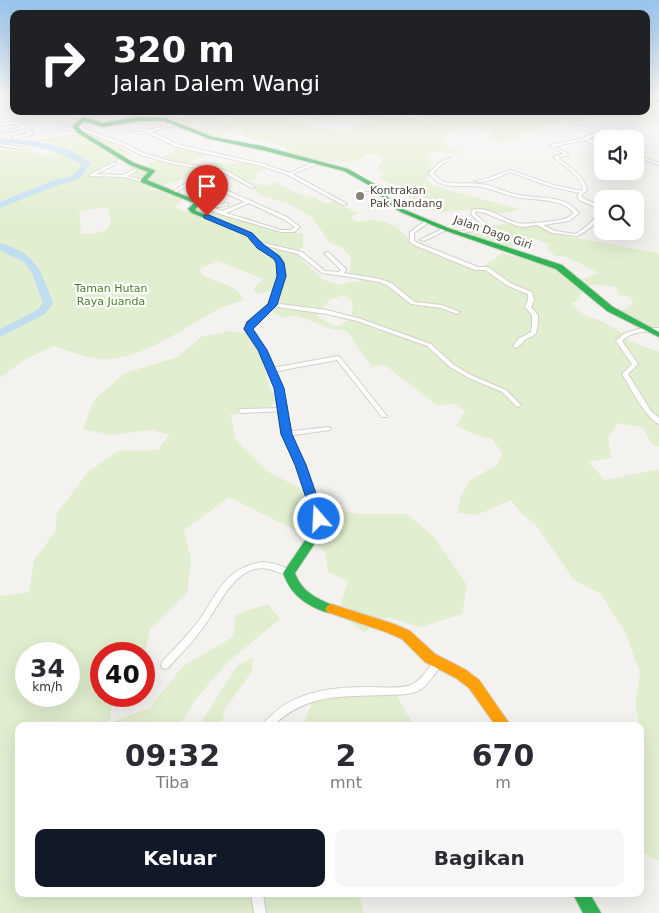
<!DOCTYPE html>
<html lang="id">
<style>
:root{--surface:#fff;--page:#f7f7f7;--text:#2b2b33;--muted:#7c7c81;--accent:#111827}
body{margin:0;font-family:"DejaVu Sans",sans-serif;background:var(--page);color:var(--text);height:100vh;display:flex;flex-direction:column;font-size:19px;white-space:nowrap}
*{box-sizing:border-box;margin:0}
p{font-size:16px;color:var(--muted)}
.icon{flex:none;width:28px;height:28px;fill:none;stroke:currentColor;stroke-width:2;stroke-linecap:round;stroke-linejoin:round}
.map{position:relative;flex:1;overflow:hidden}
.sheet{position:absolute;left:15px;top:722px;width:629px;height:175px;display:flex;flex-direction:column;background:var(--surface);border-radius:10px;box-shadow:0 5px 20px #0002}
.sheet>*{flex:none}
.banner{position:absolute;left:10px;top:10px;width:640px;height:105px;border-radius:10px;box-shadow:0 5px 20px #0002;background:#202124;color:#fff;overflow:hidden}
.buttons{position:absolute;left:594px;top:130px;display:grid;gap:10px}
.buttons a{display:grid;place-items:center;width:50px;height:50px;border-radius:10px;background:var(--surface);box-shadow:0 5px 20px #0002;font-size:25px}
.speed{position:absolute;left:15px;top:642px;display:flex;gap:10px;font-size:25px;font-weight:700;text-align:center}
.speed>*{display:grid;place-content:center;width:65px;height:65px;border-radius:50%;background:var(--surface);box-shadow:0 5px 20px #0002;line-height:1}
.speed small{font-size:12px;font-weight:400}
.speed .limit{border:8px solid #d22;background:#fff;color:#111}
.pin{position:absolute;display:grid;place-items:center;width:42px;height:42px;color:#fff;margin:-51px -21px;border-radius:50% 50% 50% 0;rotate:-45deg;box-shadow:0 0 5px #0007}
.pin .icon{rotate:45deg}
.me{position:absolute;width:55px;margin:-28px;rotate:341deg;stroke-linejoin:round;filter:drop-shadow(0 0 4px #0008)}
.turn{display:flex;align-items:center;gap:18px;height:105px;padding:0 20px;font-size:22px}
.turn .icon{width:65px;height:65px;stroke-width:2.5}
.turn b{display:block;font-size:35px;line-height:42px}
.eta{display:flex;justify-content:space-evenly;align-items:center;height:85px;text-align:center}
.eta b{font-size:30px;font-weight:800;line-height:35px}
.cta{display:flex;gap:10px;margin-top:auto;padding:10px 20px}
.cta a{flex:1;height:58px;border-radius:10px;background:var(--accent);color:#fff;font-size:20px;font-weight:800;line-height:58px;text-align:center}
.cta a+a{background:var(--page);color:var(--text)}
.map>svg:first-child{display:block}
</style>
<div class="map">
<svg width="659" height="913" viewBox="0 0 659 913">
<rect width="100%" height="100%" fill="#f4f2ee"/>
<path fill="#e1eecf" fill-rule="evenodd" d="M653,108H659V123L632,117L611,116L537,127L540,131C532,133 526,130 519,132L521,136L503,143L490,138L493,133L490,131C466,127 462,122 443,140L447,145V148L461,151L462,154L435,152L428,154L427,157L434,168L429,175L428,181L433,186L519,209C513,212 507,213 501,213C493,213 485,210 478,210C462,208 443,215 428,209C409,201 398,186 380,179L385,173L377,170L384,156L368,153L357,161L343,162L316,161L283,152L290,151L286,147L240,135L245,129L237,128L220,138L206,135L189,128H217L227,124L226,122L233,119C221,114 210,130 197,122L184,124L173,121L185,118L182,115L175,113H103L105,111H339V117L316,120L296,118L291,122L342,132L350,131L356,126L354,124L375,122L359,116C375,115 391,117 407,118C420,120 422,124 437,120V115L472,114L474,111H513L531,114L546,111L549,114H555L556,111H651Z
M93,132L131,154L98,171C120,187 159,158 180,148L209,154L192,161L187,167H200L213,163L230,164L246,162L265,169L255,174L258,177L251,182L266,186L275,182L299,194L318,199L326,204L334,202L358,213L351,218L358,222C378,216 399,223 410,242L478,270L503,253L563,271L582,279L598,273L567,257L555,256L548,250L549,244L536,239C516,255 491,242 469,235L482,232L490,226L508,224L543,227L565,236L659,253V331L636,323L620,312L633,304L631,297L619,295L616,287C599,284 585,280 579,299L571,304L583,315L599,320L623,333L629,341L659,352V447L653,445L642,427L618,423L608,438L612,458L588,462L605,480L659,469V861L643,853L640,847V758L645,752L635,704L640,673L626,634L601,594L574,580L536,525L522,514L511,500L477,515L457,513L461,495L471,480L498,464L502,453L492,439L473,434L456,425L465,412L456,403L438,406L385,365L373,367L364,357L347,331L332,329L295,315L282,318L272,312L271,291L256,294L254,289L263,279L218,261L200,269L202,275C215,282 239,285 244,300C236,303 226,305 219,309C184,327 141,362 99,359C83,357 69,351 54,346L24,360L0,378V150L25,151L48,156L64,149L56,144L39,140ZM211,172L249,187L263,196L288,203L312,217L329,242L343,248L351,258L350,272L361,282H349L342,285L331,283L322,279L296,254L303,246V234L266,227L250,218L205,210L184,212L175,207L185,198L147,188C169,185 189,176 211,172ZM97,208H108L111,222L107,230L92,234H81L79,212ZM344,295L352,301C354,318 350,320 336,327L317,316L329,300Z
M228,331L247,333L259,348L269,386L276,398L272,406L231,415L236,440L270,473L308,492L316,505L358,514H407L435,538L467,585L462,614L420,627L387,617L364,632L338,612L348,581L328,572L325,551L289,527L229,497L184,530L191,559L187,593L150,629L144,657V654H101V696H114L109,723L150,708L183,666L233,637L236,614L268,604L280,619L229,661L195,700L179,726H19V894H359L364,913H0V596L29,592L34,560L55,532L57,513L88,472L118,451L158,450L169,435L151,430L111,435L83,429L94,400L125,373L178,357L201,337ZM26,654H69V696H26Z
M253,657L252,671L225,709L221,726H199L236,667Z
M366,690L395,692L412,723L411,726H303L315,695L337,698Z"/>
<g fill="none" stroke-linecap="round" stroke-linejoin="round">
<path fill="#c0ddf1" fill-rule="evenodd" d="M0,139C30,139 68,143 91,164L78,180L58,185L0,208V202L52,181L72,176L82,165C56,149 30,144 0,143Z
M0,243C36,253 41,271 53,303L45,314L0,337V329L37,310L43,303L32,273L25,263L0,250Z"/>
<defs>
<path id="street" d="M14,105V108L8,112L15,122L24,125L32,133V135L13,139H12V137L28,133L24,129L3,133L1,132L22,127L14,124L0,125V122L2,123L12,122L4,112Z
M14,111H18L25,123H23Z
M395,111L427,113L454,111L427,115Z
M501,111H514L512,112Z
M176,122L177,124L152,132L179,145L264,164L289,173L317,161H319V163L292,174L347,204L343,205L288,175L262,166L177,147L149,134L148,132L141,130L131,132L129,131L141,128L150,130Z
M79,123L85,129L126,144L143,153L173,162L225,170L255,187L252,188L223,172L173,164L141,155L124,146L83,131L77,124Z
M59,125L81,131L82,132L80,133L58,127Z
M572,125L602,132L588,139L602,146V148L585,140L555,146L569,155L558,158C569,167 584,175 587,190L581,196L583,198L602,207C602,220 588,231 577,236L552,233L537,225L523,227L517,226L485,213L476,211L475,214L490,227V229L454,234V232H456L484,227L471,214L472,210C486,205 503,219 517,223C524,225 556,221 564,219C568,218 571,215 574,213C561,197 534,201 516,197C504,195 494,189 482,187C462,183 443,193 429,173L439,163L449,158H450V160L441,165L433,173C444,189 464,181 480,184C492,185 502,191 514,194C535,200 564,193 579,213L569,221L543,225L555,231L576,234C586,227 595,220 600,209L579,200L577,196L580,193L552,187L510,172C499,177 486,184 474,181L486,179L510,170L554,185L582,191L583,190C580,174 564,167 553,157L564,154L550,145L584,138L596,132L572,127Z
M0,144L22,147L24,148L22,149L0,146Z
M635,154L659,163V165L635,156Z
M115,162H116V164L96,174L123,175L135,169L137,170L136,171L128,176L145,181L143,182L124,177L91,176L89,175Z
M191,180L194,181L175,193L172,192Z
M201,180H203L287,217L300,227L294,232H281L220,214L196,204V202L220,190L201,182ZM223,192L245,202L222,211L202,203L205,201L218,207L228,205V203L219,205L209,199ZM249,203L283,219L295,227L291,230H281L226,213Z
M380,189L382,190L381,191L360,195L358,194Z
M425,221L429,222L414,233V241L418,243L478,267H488L512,284L532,292L534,300L531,307L538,315V324L536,333L533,336L526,339L518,347L516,348L513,346L518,339L531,332L532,324V315L525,307L528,300V294L508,286L485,270H475L414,245L410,242V232Z
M444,228L448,229L424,241L420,240Z
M255,241L302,252L325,271L339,272L341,270L324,253L328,252L346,269V270L344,273L380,279L391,283L415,302L442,305L460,312L457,314L441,308L411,304L387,285L379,282L351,277L322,273L298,254L255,243Z
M272,303L327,310L361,319L431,344L454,365L473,376L506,390L521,405L518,407L516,406L502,392L469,378L450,367L427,346L357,321L327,314L270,306L269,305Z
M643,328H659V332C646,331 632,331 622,341L638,364L628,374L651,411L659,418V424C645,417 631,388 622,374L632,364L616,341L625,333Z
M338,356L340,357L386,415L387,416L386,417H382L337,360L272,372L269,370L272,368Z
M282,408L285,410L284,411L241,413L238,411L241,409Z
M328,427L330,428L331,429L330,430L286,436L283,434L286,432Z
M263,562C273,563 286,566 293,573L292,575L289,576C277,572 268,566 255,569C230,575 218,608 204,626C194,641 180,654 168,668L165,669L162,668L161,665L162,662C174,649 187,636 198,622C218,594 224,568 263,562Z
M438,659L441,660L442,663L441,666C434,674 428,686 418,691C407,696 395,694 384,695C341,697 306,693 273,726H262C265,721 268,718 272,715C297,690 337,687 369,687C381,687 401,689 411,685C421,681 428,668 435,660Z
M251,894H263L266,913H254Z"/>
<path id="fast" d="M646,99L659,100V102L646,101Z
M83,117L103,123L139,117L165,118L213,137L262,146L348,169L378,186L393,203L405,210L448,228L562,265L613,307L659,332V337L607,311L556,269L444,230L401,212L389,205L374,188L344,171L262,150L210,139L164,121H139L103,127L84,121L78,127L82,131L134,163L154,170L155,171L147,180L200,202V204L195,209L196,211L252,233L262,245L280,256L284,263L286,276L276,305L254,325L252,329L266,350L283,388L291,434L306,465L324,519L317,540L295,573C302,592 317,599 335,606L337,609L335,612C329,614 325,612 320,610C301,602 290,592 283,573L306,539L314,519L296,465L281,434L275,388L258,350L244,329L247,322L268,304L278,276L276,263L274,259L258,247L248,235L192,213L188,209L194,203L141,182V180L148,172L130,165L78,133L73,128V126Z
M573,894H590L601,913H583Z"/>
<path id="slow" d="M0,96L14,98V101L0,97Z
M331,604L394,624L410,631L435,654L466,670L479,680L511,726H496L469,688L456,678L425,662L402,639L386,632L327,612L325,609L327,606Z"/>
</defs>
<use href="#street" stroke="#d2d0cb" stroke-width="2"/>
<use href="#fast" stroke="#d3cfc5" stroke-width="2"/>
<use href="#slow" stroke="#d3cfc5" stroke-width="2"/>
<use href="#street" fill="#fdfdfc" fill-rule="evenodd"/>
<use href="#fast" fill="#30b455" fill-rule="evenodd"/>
<use href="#slow" fill="#ff9f0a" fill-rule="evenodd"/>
</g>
<linearGradient id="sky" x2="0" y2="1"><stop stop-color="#98c4ec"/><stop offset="0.43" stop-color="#faf9f7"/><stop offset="1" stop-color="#faf9f7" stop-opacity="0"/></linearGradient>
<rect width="659" height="224" fill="url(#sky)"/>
<path fill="#1a73e8" stroke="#114b97" d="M204,215H209L252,233L263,244L279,256L284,263L286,276L277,305L253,329L267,350L284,388L292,434L306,465L325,519L323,522H314L295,465L281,434L274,388L258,350L244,329L247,322L268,304L277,276L276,263L274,259L257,248L247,236L204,218Z"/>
<circle fill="#868178" stroke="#fff" stroke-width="2" cx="360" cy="196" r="5"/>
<g text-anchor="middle" stroke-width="4.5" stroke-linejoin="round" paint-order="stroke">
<g font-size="11" fill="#4b4439" stroke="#fff" text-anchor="start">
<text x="370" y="194">Kontrakan<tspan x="370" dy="13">Pak Nandang</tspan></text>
</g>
<g font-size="11" fill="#4b4439" stroke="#fff">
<text transform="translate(493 232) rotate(19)" y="4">Jalan Dago Giri</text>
</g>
<g font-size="11" fill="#4a7f2a" stroke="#fff">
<text x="111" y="292">Taman Hutan<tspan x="111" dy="13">Raya Juanda</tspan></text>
</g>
</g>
</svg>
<div class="buttons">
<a><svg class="icon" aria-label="sound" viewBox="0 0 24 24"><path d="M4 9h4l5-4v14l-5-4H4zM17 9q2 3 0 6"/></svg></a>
<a><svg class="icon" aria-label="search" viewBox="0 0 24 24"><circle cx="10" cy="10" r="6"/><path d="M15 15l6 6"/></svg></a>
</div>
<div class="speed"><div>34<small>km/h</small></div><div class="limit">40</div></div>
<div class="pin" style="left:207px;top:216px;background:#d93025"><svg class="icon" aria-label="arrive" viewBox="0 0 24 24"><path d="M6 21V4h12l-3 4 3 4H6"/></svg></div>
<svg class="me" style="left:319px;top:519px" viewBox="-20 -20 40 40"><circle r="17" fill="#1a73e8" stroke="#fff" stroke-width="3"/><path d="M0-11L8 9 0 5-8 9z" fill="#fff"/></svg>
<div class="banner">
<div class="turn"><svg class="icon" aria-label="right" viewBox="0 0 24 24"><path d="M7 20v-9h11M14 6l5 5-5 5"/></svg><div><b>320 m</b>Jalan Dalem Wangi</div></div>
</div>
<section class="sheet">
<div class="eta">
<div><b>09:32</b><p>Tiba</p></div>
<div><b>2</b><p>mnt</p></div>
<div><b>670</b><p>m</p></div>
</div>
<div class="cta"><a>Keluar</a><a>Bagikan</a></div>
</section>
</div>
